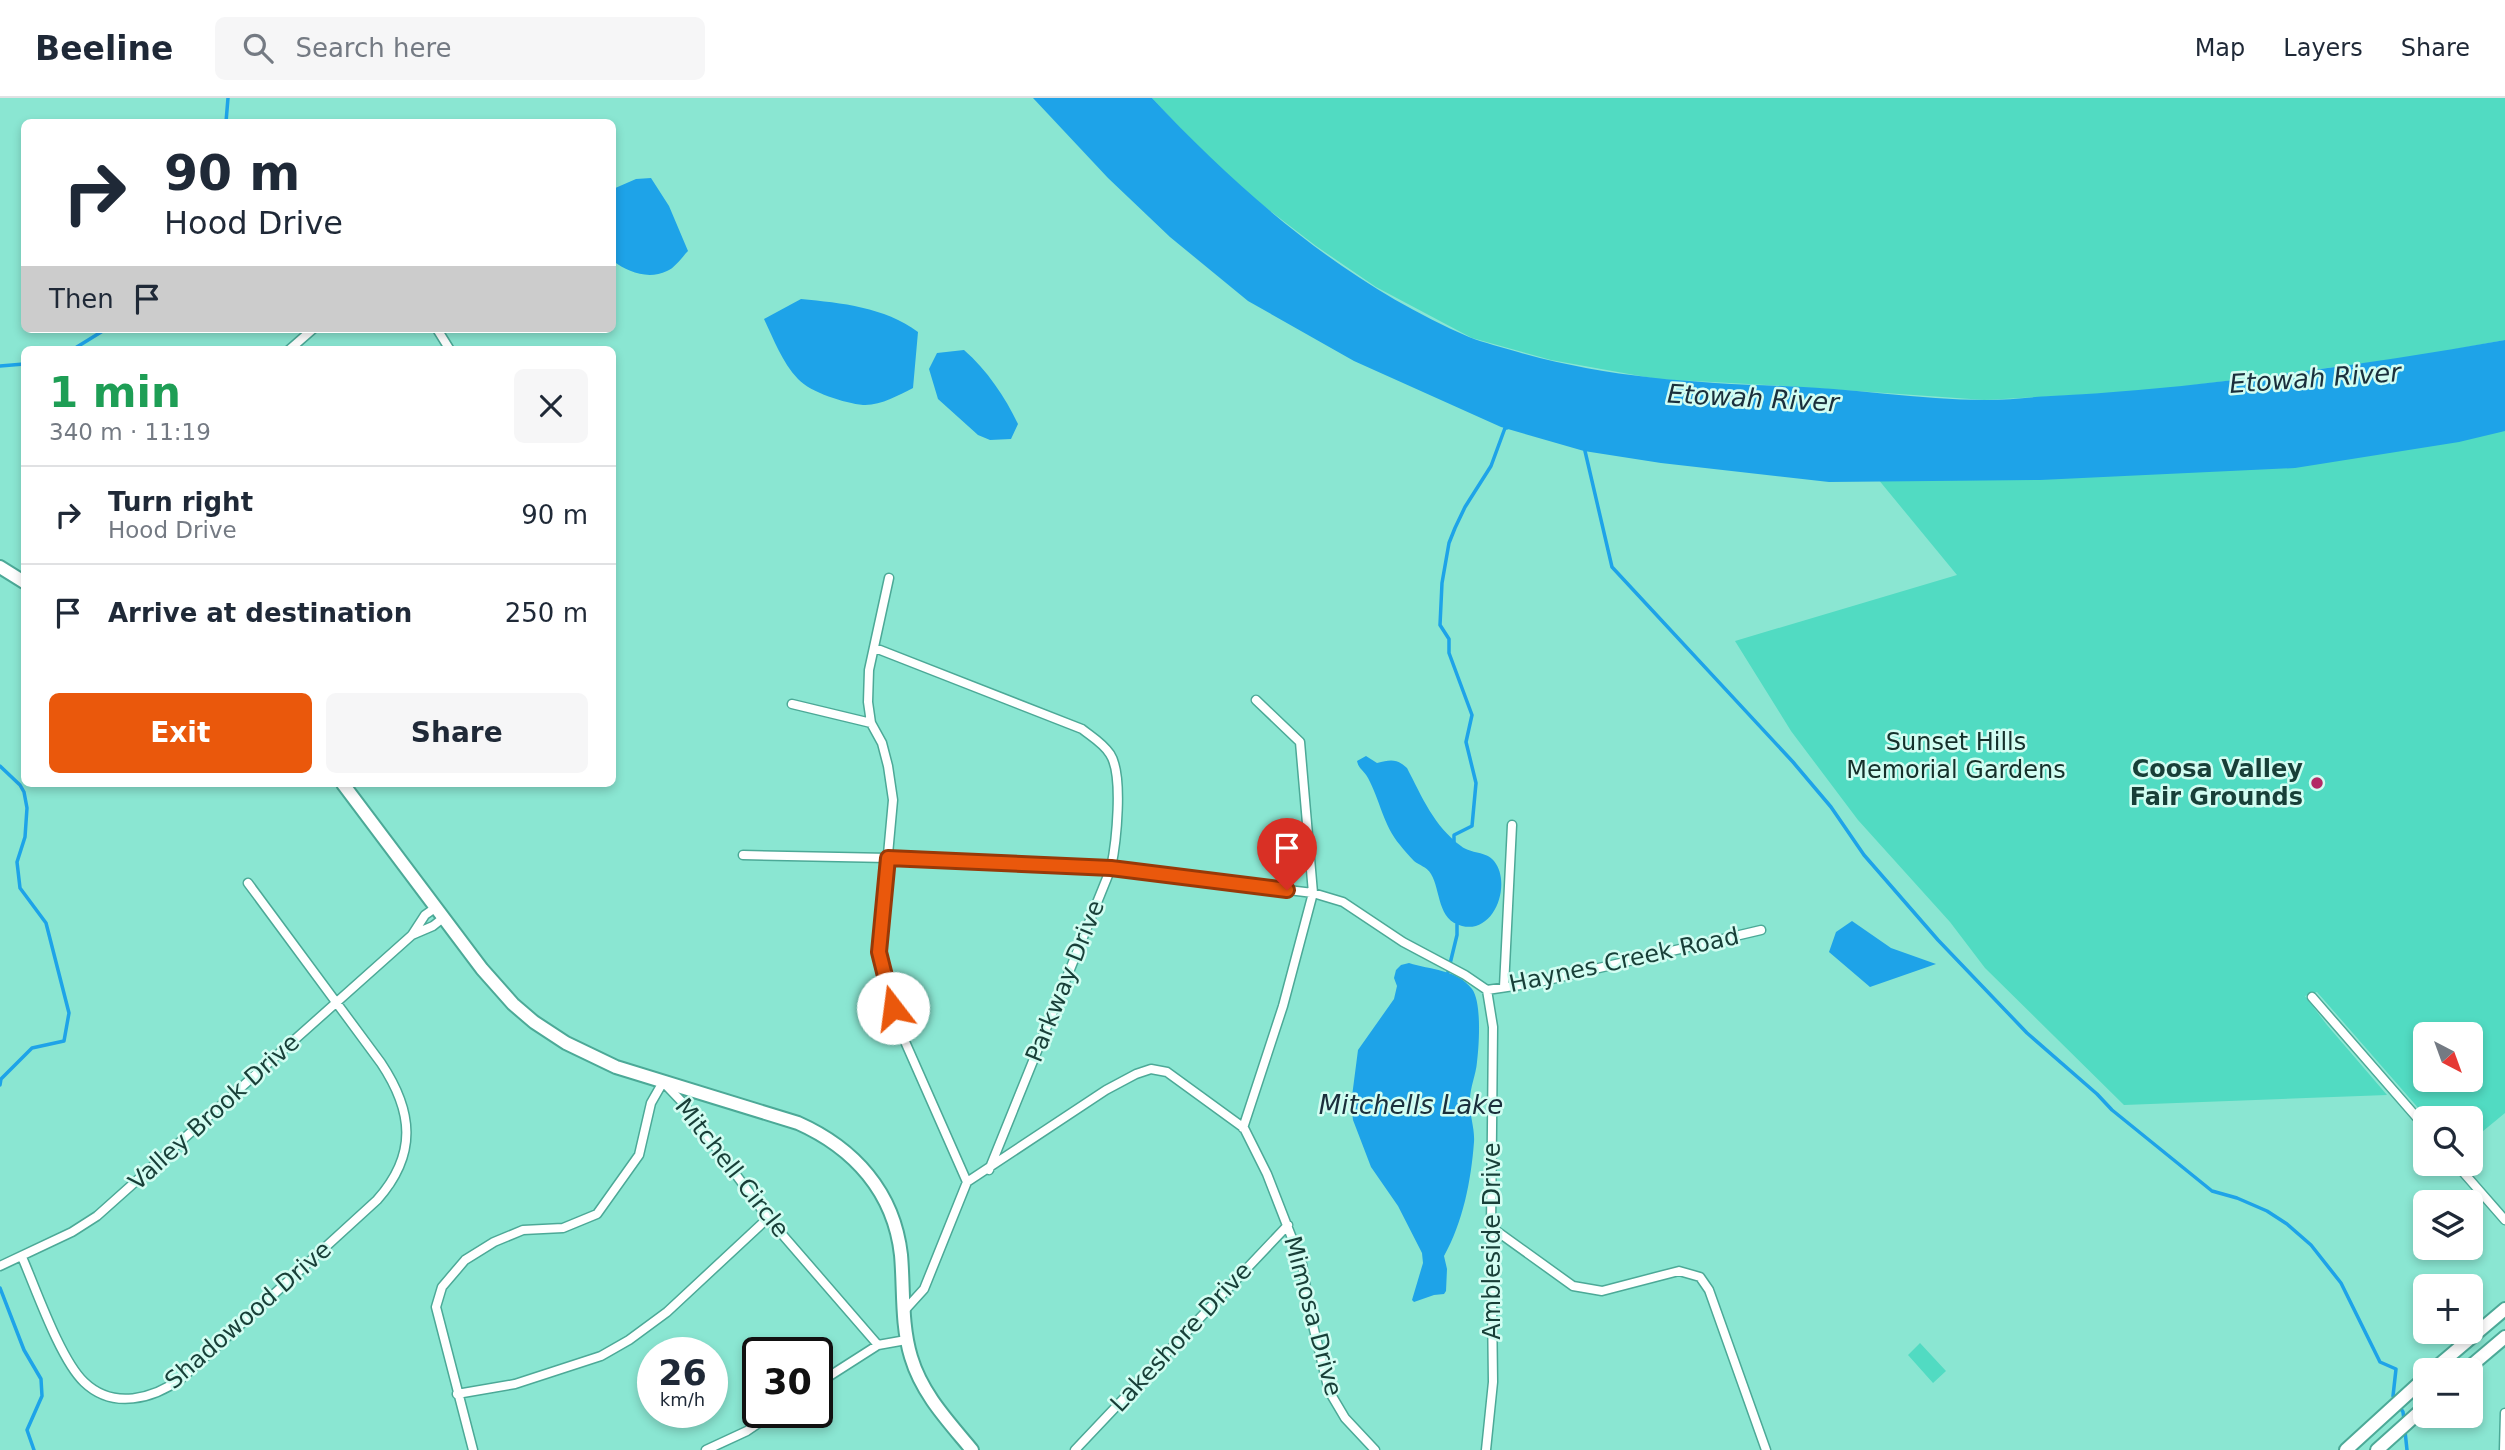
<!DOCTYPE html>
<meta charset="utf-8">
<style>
:root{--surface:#fff;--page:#f6f6f7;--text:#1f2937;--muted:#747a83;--line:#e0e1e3;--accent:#ea580c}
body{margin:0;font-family:"DejaVu Sans",sans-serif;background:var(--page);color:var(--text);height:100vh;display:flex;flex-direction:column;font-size:26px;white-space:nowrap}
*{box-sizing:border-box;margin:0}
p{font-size:23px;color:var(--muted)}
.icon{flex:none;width:38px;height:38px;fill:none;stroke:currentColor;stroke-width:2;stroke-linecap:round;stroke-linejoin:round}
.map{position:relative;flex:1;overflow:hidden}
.panel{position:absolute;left:21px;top:248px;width:595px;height:441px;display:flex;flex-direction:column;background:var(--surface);border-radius:10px;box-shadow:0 4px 10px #0003}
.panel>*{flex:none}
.hud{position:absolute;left:21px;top:21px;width:595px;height:214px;border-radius:10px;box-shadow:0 4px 10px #0003;background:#fff;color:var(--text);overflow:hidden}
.needle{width:46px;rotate:139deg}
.buttons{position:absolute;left:2413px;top:924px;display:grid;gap:14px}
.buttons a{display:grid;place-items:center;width:70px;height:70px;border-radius:10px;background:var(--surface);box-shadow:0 4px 10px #0003;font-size:35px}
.speed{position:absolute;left:637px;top:1239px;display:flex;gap:14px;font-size:35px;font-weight:700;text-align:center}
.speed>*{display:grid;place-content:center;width:91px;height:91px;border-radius:50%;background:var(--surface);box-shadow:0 4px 10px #0003;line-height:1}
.speed small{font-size:18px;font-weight:400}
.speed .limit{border:4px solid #111;border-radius:10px;background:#fff;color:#111}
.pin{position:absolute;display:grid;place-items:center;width:60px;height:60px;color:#fff;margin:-72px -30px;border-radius:50% 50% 50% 0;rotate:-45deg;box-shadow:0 0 7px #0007}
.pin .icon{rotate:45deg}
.me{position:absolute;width:77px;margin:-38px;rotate:345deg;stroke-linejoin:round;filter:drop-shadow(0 0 5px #0008)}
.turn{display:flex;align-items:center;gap:24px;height:147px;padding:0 28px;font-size:32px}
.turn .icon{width:91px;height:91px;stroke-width:2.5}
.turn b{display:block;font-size:49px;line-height:60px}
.then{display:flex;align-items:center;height:66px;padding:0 28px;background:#0003;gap:14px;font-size:26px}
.round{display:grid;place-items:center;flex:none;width:74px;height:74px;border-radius:10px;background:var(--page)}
.head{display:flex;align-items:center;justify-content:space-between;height:119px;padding:0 28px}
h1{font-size:42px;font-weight:700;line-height:52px;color:#1e9e55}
.action{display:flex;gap:14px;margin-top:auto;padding:14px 28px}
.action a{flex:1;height:80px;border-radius:10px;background:var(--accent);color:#fff;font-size:28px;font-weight:700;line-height:80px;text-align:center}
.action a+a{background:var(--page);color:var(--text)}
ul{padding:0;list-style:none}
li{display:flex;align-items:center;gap:21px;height:98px;padding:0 28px;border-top:2px solid var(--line)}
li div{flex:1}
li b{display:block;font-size:26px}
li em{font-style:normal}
header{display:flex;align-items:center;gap:42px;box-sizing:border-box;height:98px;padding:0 35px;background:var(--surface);border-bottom:2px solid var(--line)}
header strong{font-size:33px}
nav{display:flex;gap:38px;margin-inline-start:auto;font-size:24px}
.search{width:490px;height:63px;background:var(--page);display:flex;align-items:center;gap:18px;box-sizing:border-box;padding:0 24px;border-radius:10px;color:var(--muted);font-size:26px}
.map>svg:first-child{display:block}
</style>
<header>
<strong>Beeline</strong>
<div class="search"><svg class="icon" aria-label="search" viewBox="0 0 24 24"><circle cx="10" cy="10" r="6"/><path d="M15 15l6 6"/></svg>Search here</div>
<nav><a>Map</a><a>Layers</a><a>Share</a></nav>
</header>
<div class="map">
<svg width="2505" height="1352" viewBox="0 0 2505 1352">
<rect width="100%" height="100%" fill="#8ae6d2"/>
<path fill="#51dbc2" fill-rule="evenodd" d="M1152,0H2505V242L2413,259L2148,293L1985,302L1785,288L1657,281L1551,262L1472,240L1376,189L1316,148L1252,99L1199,50Z
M2505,303V1015L2471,1043V1020H2427L2317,894L2305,898L2327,927L2387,997L2124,1007L1985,870L1950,824L1858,722L1791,633L1735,543L1957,477L1859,358ZM2426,936H2471V982H2426Z
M1920,1245L1946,1273L1933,1285L1908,1257Z"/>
<path fill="#1ea3e8" d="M1033,0H1152C1243,97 1346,186 1469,239C1484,245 1502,249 1518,254C1605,279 1693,285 1783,288C1851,290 1919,302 1986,302C2008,302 2030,299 2051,298C2110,295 2167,290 2225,283C2319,272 2412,259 2505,242V333L2459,344L2295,370L2040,382L1829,384L1661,365L1584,353L1501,329L1354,263L1248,203L1170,139L1108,80Z
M651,80L669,108L688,153C682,159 675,170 667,173C648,182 628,174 613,163V91L636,81Z
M801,201C842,205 884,209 918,234L913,290C899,297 880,308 863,307C845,305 811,295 798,281C782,264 774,242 764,221Z
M964,252C987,272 1005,299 1018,326L1011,341L990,342L978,337L938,301L929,271L937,255Z
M1366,658L1377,665C1390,662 1396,660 1407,670C1422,699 1434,728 1461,748C1471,756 1486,753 1494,763C1512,785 1495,836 1462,828C1437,822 1441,793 1431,776C1427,769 1419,767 1414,763C1409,758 1404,752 1400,747C1383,727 1380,702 1368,680C1364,672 1359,672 1357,663Z
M1852,823L1891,850L1936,866L1870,889L1829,854L1836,834Z
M1409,865C1430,872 1457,871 1472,891C1482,904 1479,948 1477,964C1476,977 1470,989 1470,1002C1469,1016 1475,1030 1474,1044C1471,1083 1463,1124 1444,1158L1447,1171L1446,1193L1444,1196L1434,1197L1414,1204L1412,1202L1423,1165L1422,1155L1398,1108L1371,1069L1353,1022L1351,1006L1358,952L1394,901L1397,888L1394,880L1396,872L1401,867Z"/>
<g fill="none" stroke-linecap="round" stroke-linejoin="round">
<path stroke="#1ea3e8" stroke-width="3.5" d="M226,24L228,0
M72,252L106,231
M0,268L24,266
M1585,353L1612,469L1793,664L1831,709L1864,757L1938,842L2027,935L2097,996L2112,1012L2212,1093L2237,1100L2267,1113L2287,1126L2311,1147L2341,1185L2380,1264L2396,1271L2393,1298L2403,1314L2404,1322
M0,668L20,687L24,694L27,710L25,739L17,764L20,790L46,825L69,915L64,943L32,950L1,981L0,987
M1454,744V737L1472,728L1476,685L1466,644L1472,617L1449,555V541L1440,527L1442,485L1449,445L1455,430L1465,409L1491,368L1505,330H1507
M1448,874L1457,837V826
M0,1190L24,1252L41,1281L42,1298L27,1332L34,1352
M2405,1333L2407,1352"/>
<defs>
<path id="street" d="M437,231L450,252
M289,252L313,231
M889,480L869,572L868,604L871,625L882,645L888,668L893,702L879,854L899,930L967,1084
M875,550L1082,631C1092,639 1103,645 1110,656C1124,677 1116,746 1111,770L989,1072
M792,606L871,625
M743,757L889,760L1111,770L1313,795L1343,804L1403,844L1465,877L1487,892
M412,837L433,828L443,820
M1504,889L1512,727
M1487,892L1535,885L1761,832
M2312,899L2426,1030
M1243,1030L1283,908L1313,795L1300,644L1256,602
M2456,1066L2505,1122
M967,1084L1106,992L1136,976L1151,971L1167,974L1244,1030L1267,1076L1302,1166L1310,1215L1329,1293L1345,1320L1375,1352
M1491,1129L1573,1188L1602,1193L1679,1173L1700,1179L1709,1192L1766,1352
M22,1159C36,1191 60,1261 84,1284C113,1312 153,1301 182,1280L377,1102C418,1056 413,1013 381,965L248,785
M0,1168L72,1134L97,1118L412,837L425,817L435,810
M904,1213L924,1191L967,1084
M817,1286L878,1247L906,1242
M457,1296L515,1286L601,1258L629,1242L667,1214L768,1120
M473,1352L436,1209L442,1189L465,1162L494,1144L523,1132L563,1130L597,1116L639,1057L651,1005L663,984L683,1005L768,1120L878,1247
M706,1352L747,1333L775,1314
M1075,1352L1288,1127
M1486,1352L1493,1284L1491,1129L1493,929L1487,892
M2504,1352L2505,1315"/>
<path id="secondary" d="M0,469L24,484
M343,686L482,871L513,906L534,924L566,945L616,969L798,1025C854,1050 894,1094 901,1157C904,1191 901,1226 911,1259C922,1296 948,1323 972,1352
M2433,1272L2505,1211
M2466,1272L2505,1239
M2346,1352L2426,1279
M2377,1352L2426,1308"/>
</defs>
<use href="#street" stroke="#4ca997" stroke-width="11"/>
<use href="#secondary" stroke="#4ca997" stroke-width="16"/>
<use href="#street" stroke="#fff" stroke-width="8"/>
<use href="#secondary" stroke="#fff" stroke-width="12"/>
</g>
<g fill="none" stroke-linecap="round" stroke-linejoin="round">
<defs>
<path id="route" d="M893,910L879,854L888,760L1111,770L1287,792"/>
</defs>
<use href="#route" stroke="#983908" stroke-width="18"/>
<use href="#route" stroke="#ea580c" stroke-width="12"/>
</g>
<circle fill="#b32966" stroke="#d2fdf2" stroke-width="2.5" cx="2317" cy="685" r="7"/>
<g text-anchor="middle" stroke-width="5" stroke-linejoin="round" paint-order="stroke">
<g font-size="24" fill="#15302b" stroke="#d2fdf2">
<text x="1956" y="652">Sunset Hills<tspan x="1956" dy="28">Memorial Gardens</tspan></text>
</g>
<g font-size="24" font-weight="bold" fill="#183f38" stroke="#d2fdf2" text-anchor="end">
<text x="2303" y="679">Coosa Valley<tspan x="2303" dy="28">Fair Grounds</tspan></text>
</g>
<g font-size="24" fill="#183f38" stroke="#d2fdf2">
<text transform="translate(1624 862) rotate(-12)" y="8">Haynes Creek Road</text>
<text transform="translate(1065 883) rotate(-68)" y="8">Parkway Drive</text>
<text transform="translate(214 1014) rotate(-42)" y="8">Valley Brook Drive</text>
<text transform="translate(732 1070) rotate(52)" y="8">Mitchell Circle</text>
<text transform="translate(1492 1143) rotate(-90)" y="8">Ambleside Drive</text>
<text transform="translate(248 1217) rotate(-41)" y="8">Shadowood Drive</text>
<text transform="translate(1313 1218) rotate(75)" y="8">Mimosa Drive</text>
<text transform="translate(1181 1239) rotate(-47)" y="8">Lakeshore Drive</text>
</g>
<g font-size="26" font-style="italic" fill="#1b2f3c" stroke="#d2fdf2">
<text transform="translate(2315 280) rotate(-4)" y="9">Etowah River</text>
<text transform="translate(1753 300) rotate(3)" y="9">Etowah River</text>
<text x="1411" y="1016">Mitchells Lake</text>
</g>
</g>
</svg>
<div class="buttons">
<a><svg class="needle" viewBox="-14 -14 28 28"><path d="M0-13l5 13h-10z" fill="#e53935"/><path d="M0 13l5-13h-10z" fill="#747a83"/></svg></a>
<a><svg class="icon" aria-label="search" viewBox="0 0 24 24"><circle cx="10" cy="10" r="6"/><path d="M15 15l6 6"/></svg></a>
<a><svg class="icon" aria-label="layers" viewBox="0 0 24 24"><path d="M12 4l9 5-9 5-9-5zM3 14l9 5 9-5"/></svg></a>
<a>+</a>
<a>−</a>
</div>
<div class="speed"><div>26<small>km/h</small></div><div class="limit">30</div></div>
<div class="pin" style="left:1287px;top:792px;background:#d93025"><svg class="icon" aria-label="arrive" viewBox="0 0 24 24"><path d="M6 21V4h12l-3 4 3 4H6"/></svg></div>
<svg class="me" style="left:893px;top:910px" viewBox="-20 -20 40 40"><circle r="19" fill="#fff"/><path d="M0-13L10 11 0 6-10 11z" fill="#ea580c"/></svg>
<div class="hud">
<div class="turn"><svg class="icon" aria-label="right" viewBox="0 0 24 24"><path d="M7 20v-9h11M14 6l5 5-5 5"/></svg><div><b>90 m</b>Hood Drive</div></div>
<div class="then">Then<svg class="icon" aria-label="arrive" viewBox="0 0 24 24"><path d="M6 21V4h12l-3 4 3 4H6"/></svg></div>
</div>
<section class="panel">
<div class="head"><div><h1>1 min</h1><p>340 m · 11:19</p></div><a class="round"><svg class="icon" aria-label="close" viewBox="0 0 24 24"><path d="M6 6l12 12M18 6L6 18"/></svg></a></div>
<ul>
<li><svg class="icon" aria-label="right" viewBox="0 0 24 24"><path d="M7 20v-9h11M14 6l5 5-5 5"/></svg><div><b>Turn right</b><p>Hood Drive</p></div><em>90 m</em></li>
<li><svg class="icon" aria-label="arrive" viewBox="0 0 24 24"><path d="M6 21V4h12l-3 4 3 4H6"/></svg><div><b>Arrive at destination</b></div><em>250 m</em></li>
</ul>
<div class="action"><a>Exit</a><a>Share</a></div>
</section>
</div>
